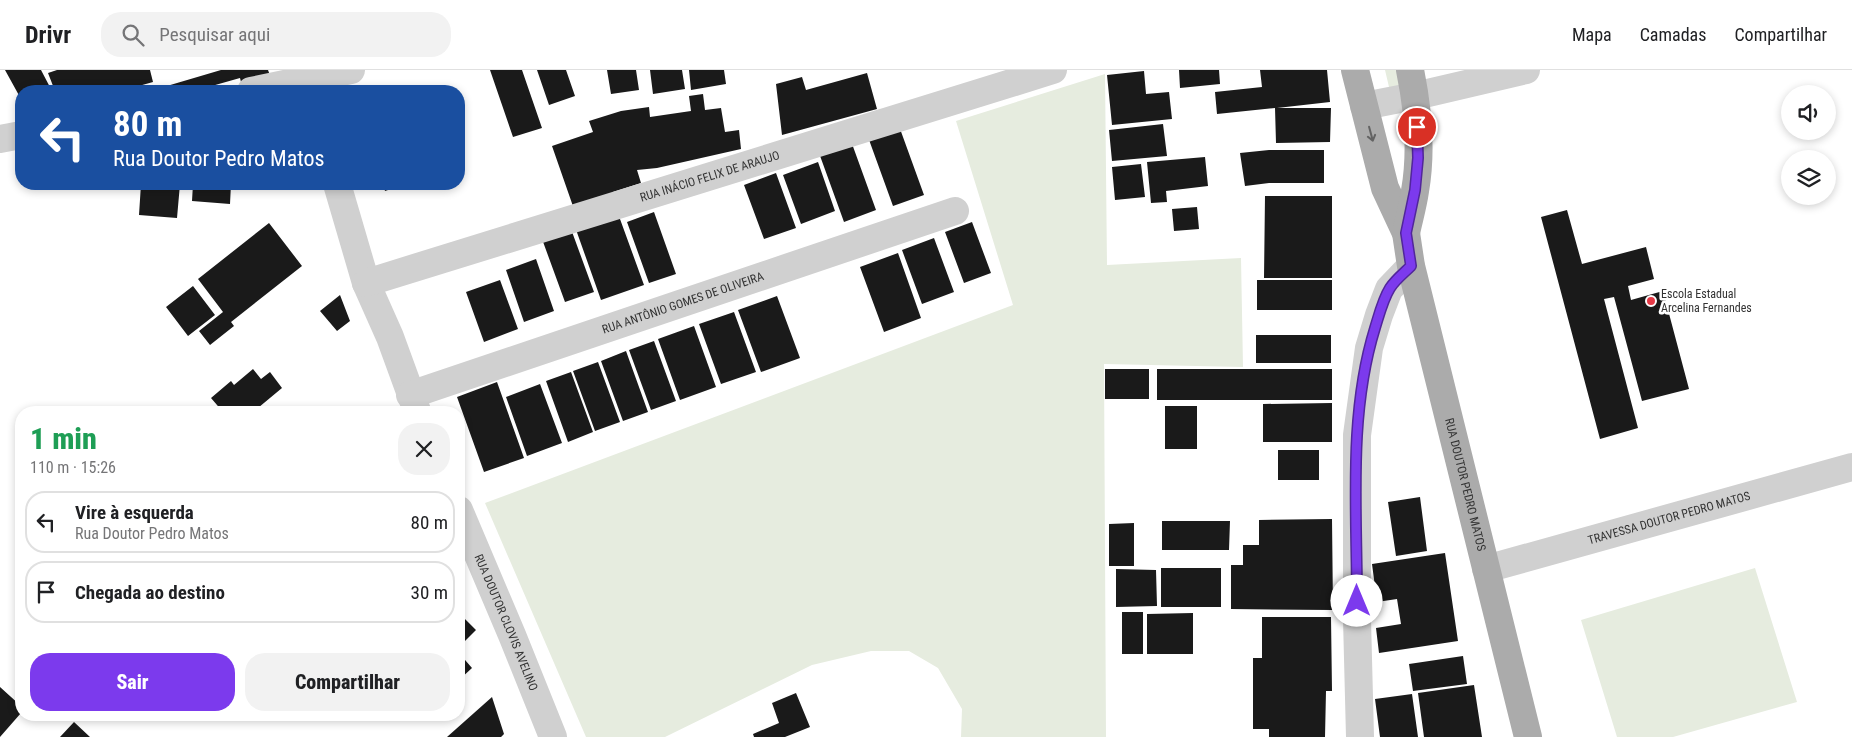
<!DOCTYPE html>
<html lang="pt">
<meta charset="utf-8">
<style>
:root{--surface:#fff;--page:#f2f2f2;--text:#202124;--muted:#757577;--line:#e0e0e0;--accent:#7c3aed}
body{margin:0;font-family:"Roboto Condensed",sans-serif;background:var(--page);color:var(--text);height:100vh;display:flex;flex-direction:column;font-size:19px;white-space:nowrap}
*{box-sizing:border-box;margin:0}
p{font-size:16px;color:var(--muted)}
.icon{flex:none;width:28px;height:28px;fill:none;stroke:currentColor;stroke-width:2;stroke-linecap:round;stroke-linejoin:round}
.map{position:relative;flex:1;overflow:hidden}
.drawer{position:absolute;left:15px;top:336px;width:450px;height:315px;display:flex;flex-direction:column;background:var(--surface);border-radius:20px;box-shadow:0 2px 8px #0003}
.drawer>*{flex:none}
.top-card{position:absolute;left:15px;top:15px;width:450px;height:105px;border-radius:20px;box-shadow:0 2px 8px #0003;background:#1a4fa0;color:#fff;overflow:hidden}
.controls{position:absolute;left:1781px;top:15px;display:grid;gap:10px}
.controls a{display:grid;place-items:center;width:55px;height:55px;border-radius:50%;background:var(--surface);box-shadow:0 2px 8px #0003;font-size:25px}
.pin{position:absolute;display:grid;place-items:center;width:42px;height:42px;color:#fff;margin:-21px;border:2px solid #fff;border-radius:50%;box-shadow:0 1px 5px #0007}
.me{position:absolute;width:55px;margin:-28px;rotate:0deg;stroke-linejoin:round;filter:drop-shadow(0 0 4px #0008)}
.turn{display:flex;align-items:center;gap:18px;height:105px;padding:0 15px;font-size:22px}
.turn .icon{width:65px;height:65px;stroke-width:2.5}
.turn b{display:block;font-size:35px;line-height:42px}
.round{display:grid;place-items:center;flex:none;width:52px;height:52px;border-radius:20px;background:var(--page)}
.head{display:flex;align-items:center;justify-content:space-between;height:85px;padding:0 15px}
h1{font-size:30px;font-weight:800;line-height:38px;color:#1e9e55}
.cta{display:flex;gap:10px;margin-top:auto;padding:10px 15px}
.cta a{flex:1;height:58px;border-radius:20px;background:var(--accent);color:#fff;font-size:20px;font-weight:800;line-height:58px;text-align:center}
.cta a+a{background:var(--page);color:var(--text)}
ul{padding:0;list-style:none}
li{display:flex;align-items:center;gap:15px;height:62px;margin:0 10px 8px;padding:0 5px;border:2px solid var(--line);border-radius:20px}
li div{flex:1}
li b{display:block;font-size:19px}
li em{font-style:normal}
header{display:flex;align-items:center;gap:30px;box-sizing:border-box;height:70px;padding:0 25px;background:var(--surface);border-bottom:1px solid var(--line)}
header strong{font-size:24px}
nav{display:flex;gap:28px;margin-inline-start:auto;font-size:18px}
.search{width:350px;height:45px;background:var(--page);display:flex;align-items:center;gap:12px;box-sizing:border-box;padding:0 18px;border-radius:20px;color:var(--muted);font-size:19px}
.map>svg:first-child{display:block}
</style>
<header>
<strong>Drivr</strong>
<div class="search"><svg class="icon" aria-label="search" viewBox="0 0 24 24"><circle cx="10" cy="10" r="6"/><path d="M15 15l6 6"/></svg>Pesquisar aqui</div>
<nav><a>Mapa</a><a>Camadas</a><a>Compartilhar</a></nav>
</header>
<div class="map">
<svg width="1852" height="667" viewBox="0 0 1852 667">
<rect width="100%" height="100%" fill="#fff"/>
<path fill="#e6ecdf" d="M1385,0H1402L1398,22L1389,17Z
M1105,4L1107,195L1241,188L1243,297L1104,294L1106,667H961L962,639L938,598L909,581H871L812,595L665,667H586L485,433L1013,235L956,51Z
M1755,498L1797,632L1673,667H1617L1581,550Z"/>
<path fill="#1a1a1a" d="M5,0H41L52,21H21V29Z
M57,0H150L153,12L128,19V21H55L48,3Z
M221,0H268L271,8L242,16L240,8L194,21H150Z
M490,0H522L542,58L513,67Z
M537,0H566L575,26L549,35Z
M607,0H636L639,20L611,24Z
M650,0H682L685,19L653,24Z
M689,0H724L726,14L691,20Z
M1179,0H1219L1220,14L1180,18Z
M1260,0H1327L1330,32L1277,38H1331L1330,72L1276,73L1275,38L1217,44L1215,22L1262,17Z
M1144,1L1146,24L1169,22L1172,49L1112,55L1107,5Z
M867,3L877,39L782,65L776,14L802,7L806,20Z
M703,24L705,40L721,38L725,62L739,60L741,79L657,98L637,100L641,113L613,122L615,128L575,142L552,76L593,62L589,51L621,41L649,37L650,47L691,41L689,26Z
M1163,54L1167,86L1112,91L1109,60Z
M899,56L924,125L893,136L868,67Z
M851,71L876,140L844,152L819,83Z
M1269,80H1324V113H1269L1245,116L1240,83Z
M1205,87L1208,116L1166,121L1167,132L1151,133L1147,92Z
M818,92L835,141L801,154L783,105Z
M1141,94L1145,127L1115,130L1112,97Z
M776,103L796,158L764,169L744,115Z
M141,114H180L177,148L139,145Z
M193,114H231L230,134L192,131Z
M383,114H406L385,121Z
M1265,126H1332V208H1264Z
M1197,137L1199,159L1174,161L1172,139Z
M616,138L644,215L601,230L574,154Z
M1567,140L1582,194L1646,177L1654,209L1628,216L1631,230L1663,221L1689,319L1642,331L1614,227L1604,229L1638,358L1600,369L1541,147Z
M654,142L676,204L649,213L627,152Z
M972,152L991,203L964,213L945,162Z
M269,153L302,196L231,252L234,256L210,275L199,261L223,242L198,209Z
M571,159L594,222L565,232L542,169Z
M934,168L954,222L922,234L902,180Z
M898,183L921,248L884,262L860,197Z
M536,189L554,241L524,252L506,200Z
M500,210L518,259L484,272L466,222Z
M1257,210H1332V240H1257Z
M193,216L215,245L188,266L166,237Z
M340,225L350,251L337,261L320,241Z
M777,226L800,288L761,302L738,240Z
M734,242L756,302L721,314L699,254Z
M694,256L716,317L680,330L658,269Z
M1256,265H1331V293H1256Z
M654,271L676,331L651,340L629,280Z
M626,281L648,342L623,351L601,291Z
M598,292L620,352L595,361L573,301Z
M253,299L261,309L270,302L282,318L253,342H223L211,328L231,311L234,315Z
M1105,299H1149V329H1105Z
M1157,299H1332V330H1157Z
M571,302L593,362L568,372L546,311Z
M497,312L524,388L484,402L457,327Z
M540,314L562,373L527,386L506,327Z
M1332,333V372H1263V334Z
M1165,336H1197V379H1165Z
M1278,380H1319V410H1278Z
M1420,427L1427,481L1396,486L1388,432Z
M1332,449L1333,540L1231,539V495H1243V475H1259V450Z
M1162,451H1230L1229,480H1162Z
M1134,453V496H1109V454Z
M1445,483L1458,571L1379,583L1376,558L1401,554L1397,529L1377,532L1372,494Z
M1161,498H1221V537H1161Z
M1116,499L1156,500L1157,536L1116,537Z
M1122,542H1143V584H1122Z
M1193,543V584H1147V544Z
M462,546L476,560L459,577V549Z
M1262,547H1331L1332,621H1326L1325,667H1269V659H1253V588H1262Z
M459,583L472,598L459,610Z
M1463,586L1467,614L1413,621L1409,594Z
M1474,615L1482,667H1424L1418,623Z
M0,617L21,636V643L0,667Z
M796,623L810,657L785,667H754L753,664L779,653L772,633Z
M1412,624L1418,667H1380L1375,629Z
M492,627L504,664L501,667H447Z
M74,652L90,667H60Z"/>
<g fill="none" stroke-linecap="round" stroke-linejoin="round">
<g stroke="#d0d0d0" stroke-width="28">
<path d="M251,21L351,0"/>
<path d="M1364,36L1415,26L1526,0"/>
<path d="M0,69L21,65"/>
<path d="M337,114L366,213L390,267L417,341"/>
<path id="s1" d="M366,213L1053,0"/>
<path id="s2" d="M410,325L955,141"/>
<path id="s3" d="M459,440L512,565L553,667"/>
<path id="s4" d="M1486,499L1852,397"/>
<path d="M1360,667L1357,549V365L1369,278L1379,245L1389,219L1411,196"/>
</g>
<g stroke="#ababab" stroke-width="28">
<path id="s5" d="M1355,0L1385,118L1406,163L1411,196L1528,667"/>
<path d="M1406,163C1409,149 1413,135 1415,121C1422,81 1418,39 1410,0"/>
</g>
</g>
<defs><path id="oneway-shaft" d="M-6 0H5M1.5-3L5.5 0L1.5 3" fill="none" stroke-width="1.6" stroke-linecap="round" stroke-linejoin="round" transform="scale(1.25)"/></defs>
<use stroke="#636363" href="#oneway-shaft" transform="translate(1371 64) rotate(75)"/>
<g fill="none" stroke-linecap="round" stroke-linejoin="round">
<defs>
<path id="route" d="M1357,531C1357,440 1348,345 1375,258C1379,245 1383,229 1390,218C1395,210 1404,203 1411,196L1406,163L1415,120L1418,88L1417,57"/>
</defs>
<use href="#route" stroke="#51269a" stroke-width="12"/>
<use href="#route" stroke="#7c3aed" stroke-width="9"/>
</g>
<circle fill="#e63946" stroke="#fff" stroke-width="2" cx="1651" cy="231" r="5"/>
<g text-anchor="middle" stroke-width="5" stroke-linejoin="round" paint-order="stroke">
<g font-size="12" fill="#333" stroke="#fff">
<text dy="4" stroke="none"><textPath href="#s1" startOffset="360">RUA INÁCIO FELIX DE ARAUJO</textPath></text>
<text dy="4" stroke="none"><textPath href="#s2" startOffset="288">RUA ANTÔNIO GOMES DE OLIVEIRA</textPath></text>
<text dy="4" stroke="none"><textPath href="#s5" startOffset="430">RUA DOUTOR PEDRO MATOS</textPath></text>
<text dy="4" stroke="none"><textPath href="#s4" startOffset="190">TRAVESSA DOUTOR PEDRO MATOS</textPath></text>
<text dy="4" stroke="none"><textPath href="#s3" startOffset="122">RUA DOUTOR CLOVIS AVELINO</textPath></text>
</g>
<g font-size="12" fill="#333" stroke="#fff" text-anchor="start">
<text x="1661" y="228">Escola Estadual<tspan x="1661" dy="14">Arcelina Fernandes</tspan></text>
</g>
</g>
</svg>
<div class="controls">
<a><svg class="icon" aria-label="sound" viewBox="0 0 24 24"><path d="M4 9h4l5-4v14l-5-4H4zM17 9q2 3 0 6"/></svg></a>
<a><svg class="icon" aria-label="layers" viewBox="0 0 24 24"><path d="M12 4l9 5-9 5-9-5zM3 14l9 5 9-5"/></svg></a>
</div>
<div class="pin" style="left:1417px;top:57px;background:#d93025"><svg class="icon" aria-label="arrive" viewBox="0 0 24 24"><path d="M6 21V4h12l-3 4 3 4H6"/></svg></div>
<svg class="me" style="left:1357px;top:531px" viewBox="-20 -20 40 40"><circle r="19" fill="#fff"/><path d="M0-13L10 11 0 6-10 11z" fill="#7c3aed"/></svg>
<div class="top-card">
<div class="turn"><svg class="icon" aria-label="left" viewBox="0 0 24 24"><path d="M17 20v-9H6M10 6l-5 5 5 5"/></svg><div><b>80 m</b>Rua Doutor Pedro Matos</div></div>
</div>
<section class="drawer">
<div class="head"><div><h1>1 min</h1><p>110 m · 15:26</p></div><a class="round"><svg class="icon" aria-label="close" viewBox="0 0 24 24"><path d="M6 6l12 12M18 6L6 18"/></svg></a></div>
<ul>
<li><svg class="icon" aria-label="left" viewBox="0 0 24 24"><path d="M17 20v-9H6M10 6l-5 5 5 5"/></svg><div><b>Vire à esquerda</b><p>Rua Doutor Pedro Matos</p></div><em>80 m</em></li>
<li><svg class="icon" aria-label="arrive" viewBox="0 0 24 24"><path d="M6 21V4h12l-3 4 3 4H6"/></svg><div><b>Chegada ao destino</b></div><em>30 m</em></li>
</ul>
<div class="cta"><a>Sair</a><a>Compartilhar</a></div>
</section>
</div>
